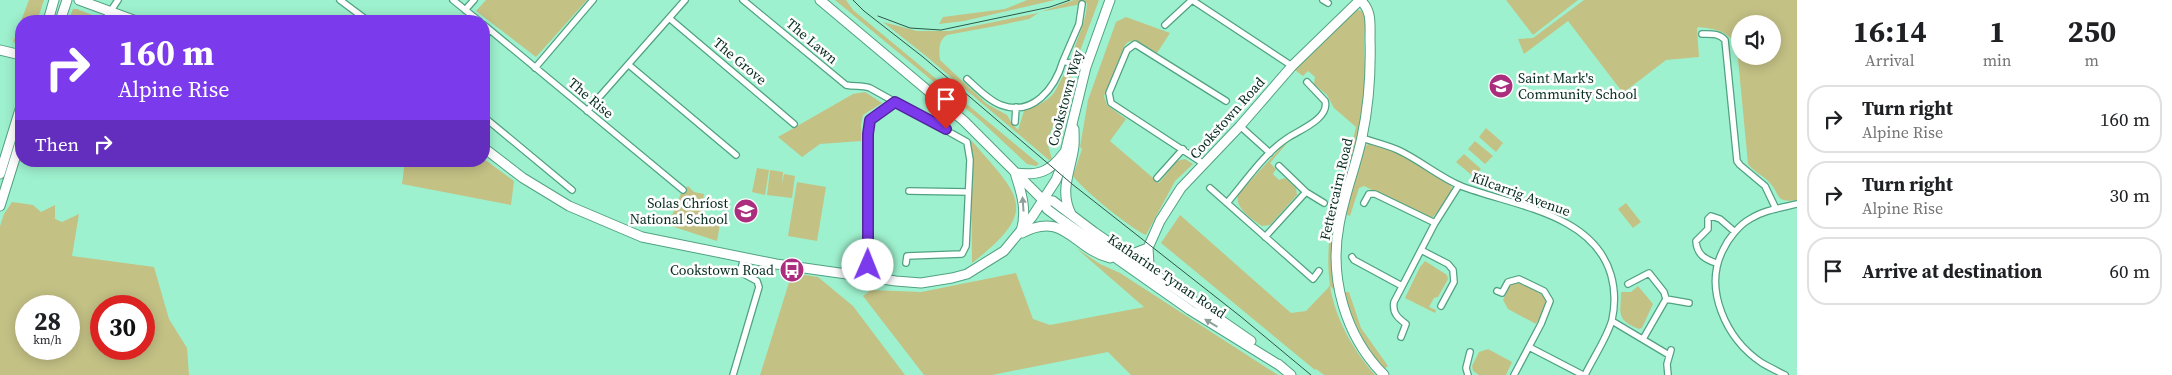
<!DOCTYPE html>
<meta charset="utf-8">
<style>
:root{--surface:#fff;--page:#f6f6f6;--text:#202124;--muted:#757577;--line:#e0e0e0}
body{margin:0;font-family:"Source Serif 4",serif;background:var(--page);color:var(--text);height:100vh;display:flex;flex-direction:column;font-size:19px;white-space:nowrap}
*{box-sizing:border-box;margin:0}
p{font-size:16px;color:var(--muted)}
.icon{flex:none;width:28px;height:28px;fill:none;stroke:currentColor;stroke-width:2;stroke-linecap:round;stroke-linejoin:round}
.map{position:relative;flex:1;overflow:hidden}
.side{display:flex;flex-direction:column;background:var(--surface);width:375px}
.side>*{flex:none}
.top-card{position:absolute;left:15px;top:15px;width:475px;height:152px;border-radius:20px;box-shadow:0 2px 12px #0003;background:#7c3aed;color:#fff;overflow:hidden}
.tools{position:absolute;left:1731px;top:15px;display:grid;gap:10px}
.tools a{display:grid;place-items:center;width:50px;height:50px;border-radius:50%;background:var(--surface);box-shadow:0 2px 12px #0003;font-size:25px}
.speed{position:absolute;left:15px;top:295px;display:flex;gap:10px;font-size:25px;font-weight:700;text-align:center}
.speed>*{display:grid;place-content:center;width:65px;height:65px;border-radius:50%;background:var(--surface);box-shadow:0 2px 12px #0003;line-height:1}
.speed small{font-size:12px;font-weight:400}
.speed .limit{border:8px solid #d22;background:#fff;color:#111}
.pin{position:absolute;display:grid;place-items:center;width:42px;height:42px;color:#fff;margin:-51px -21px;border-radius:50% 50% 50% 0;rotate:-45deg;box-shadow:0 0 5px #0007}
.pin .icon{rotate:45deg}
.me{position:absolute;width:55px;margin:-28px;rotate:1deg;stroke-linejoin:round;filter:drop-shadow(0 0 4px #0008)}
.turn{display:flex;align-items:center;gap:18px;height:105px;padding:0 20px;font-size:22px}
.turn .icon{width:65px;height:65px;stroke-width:2.5}
.turn b{display:block;font-size:35px;line-height:42px}
.then{display:flex;align-items:center;height:48px;padding:0 20px;background:#0003;gap:10px;font-size:19px}
.eta{display:flex;justify-content:space-evenly;align-items:center;height:85px;text-align:center}
.eta b{font-size:30px;font-weight:700;line-height:35px}
ul{padding:0;list-style:none}
li{display:flex;align-items:center;gap:15px;height:68px;margin:0 10px 8px;padding:0 10px;border:2px solid var(--line);border-radius:20px}
li div{flex:1}
li b{display:block;font-size:19px}
li em{font-style:normal}
main{display:flex;flex:1;min-height:0}
.map>svg:first-child{display:block}
</style>
<main>
<div class="map">
<svg width="1797" height="375" viewBox="0 0 1797 375">
<rect width="100%" height="100%" fill="#9ef1ce"/>
<path fill="#c4c185" fill-rule="evenodd" d="M29,0H44L37,21H21V44L13,42Z
M486,0H587L536,57L476,11Z
M835,0H846L853,10L1039,164L1036,166L1027,164L982,122Z
M1027,0H1055L964,21L939,24L943,17L1005,9Z
M1074,0H1099L1077,59L1072,55C1077,39 1087,19 1087,3L1040,12L1029,19L1001,25L947,35C938,41 939,50 940,60L987,104L1007,115L1011,122L1018,130L1024,111C1034,106 1046,103 1053,94C1059,86 1061,76 1069,70L1073,71L1047,142L1052,159L1049,160L926,56L883,22L917,31H950L1038,13Z
M1506,0H1578L1533,35Z
M1584,0H1797V200C1775,203 1781,196 1770,183C1764,176 1754,172 1748,164L1737,48C1730,31 1715,29 1699,27L1697,28L1699,57L1666,60L1623,93L1568,21L1524,54L1518,39L1533,38ZM1740,24H1772V56H1740Z
M73,9H77L107,21H68Z
M1357,10L1363,11L1366,21C1361,47 1368,74 1364,101C1355,168 1323,220 1335,291L1330,286C1335,318 1353,350 1375,375H1324L1316,369L1315,370L1161,243L1180,215L1291,313L1306,311L1328,288L1330,285C1322,229 1344,180 1356,127L1334,108L1327,95L1314,84L1315,77L1308,71L1303,76L1295,70L1349,15Z
M1126,17L1170,33L1157,53L1135,40L1128,42L1125,45L1104,96L1107,105L1126,119L1110,141L1159,183L1177,161L1185,159L1193,164L1175,181L1146,235C1131,229 1082,189 1073,176L1082,149L1080,147L1088,100L1116,22Z
M865,92L882,103L863,115L861,125V141L820,144L802,157L778,137L853,94Z
M1486,128L1503,143L1496,152L1479,137Z
M1300,133L1301,134L1288,142L1270,163L1276,169L1273,174L1279,180L1285,178L1296,188L1297,195L1270,225L1262,226C1252,219 1234,208 1238,194L1287,141Z
M971,140C1019,196 1042,209 972,263Z
M1475,141L1493,156L1485,164L1468,149Z
M1368,144C1398,147 1424,167 1449,183C1450,185 1452,187 1452,190C1451,196 1435,217 1430,219L1364,186L1359,188L1350,216L1345,214L1365,147Z
M1464,154L1481,169L1474,177L1456,162Z
M484,159L514,181L511,205L402,184L405,161H484Z
M757,168L769,170L765,195L752,192Z
M770,170L783,172L782,184L784,174L795,176L792,198L767,195Z
M797,182L826,187L817,241L788,236Z
M688,186L694,192L704,194L701,215L721,218L717,241L668,225L682,191Z
M12,202L33,205L41,212L55,205V219L62,222L79,214L72,256L154,267L169,319L187,348L189,375H0V226L4,214ZM26,306H69V349H26ZM101,306H144V349H101Z
M1626,203L1641,222L1633,228L1618,209Z
M1076,248L1100,264L1120,273L1278,375H1131L1108,352L992,375H924L863,296L871,290L921,292L1016,273L1033,319L1050,325L1144,307Z
M1425,261L1447,275L1448,279L1438,297L1434,298L1429,307L1436,310L1435,313L1405,298L1420,267Z
M792,273L818,277L853,306L905,375H760Z
M1518,282C1524,284 1530,287 1536,291C1554,300 1543,311 1536,324L1508,309L1503,300L1510,285Z
M1638,286L1653,304L1642,328L1639,329C1615,319 1621,314 1621,292H1631Z
M1344,292H1349L1361,328L1388,366L1384,369C1364,346 1353,321 1344,292Z
M1488,349L1512,362L1506,375H1479L1473,371L1472,366L1479,352Z"/>
<g fill="none" stroke-linecap="round" stroke-linejoin="round">
<defs>
<path id="street" d="M340,0L368,21
M453,0L479,21
M743,0L846,85C855,87 861,85 870,88L967,142L970,160L966,246L962,254L907,256L906,263
M1323,0L1328,3
M465,10L474,0
M669,18L794,124
M104,21L118,0
M484,25L683,190
M1165,25L1192,0L1292,66
M1702,34C1711,34 1719,33 1725,40L1737,161L1740,165L1765,186L1776,209
M484,37L490,30
M1063,61L1079,24L1082,4
M629,65L736,155
M535,68L593,0
M967,79C977,88 988,100 1001,105C1033,117 1055,88 1063,61L1086,67
M587,111L685,0
M484,117L572,190
M1015,122L1016,107
M1240,126L1270,153
M1362,138C1374,142 1387,145 1398,150C1420,160 1439,177 1461,186C1513,206 1593,213 1611,275C1615,289 1615,306 1612,320C1607,338 1593,358 1585,375
M1204,164L1111,103L1109,93L1127,50L1135,44L1226,101
M1279,166L1306,192L1324,203
M1157,178L1183,149
M1210,188L1313,279L1319,271
M909,191L968,192
M1227,203C1246,181 1264,153 1289,137C1300,130 1330,118 1325,101L1307,82
M1364,203L1369,194H1375L1435,223
M1265,237L1306,192
M1421,250L1448,264L1453,270L1454,282L1441,306
M1352,257L1354,260L1402,286
M1716,263C1705,259 1697,255 1696,241L1708,229V219L1711,216L1720,219L1735,232
M868,276V125C872,112 888,111 895,102
M1628,284L1649,273L1664,292L1666,299L1643,339
M1497,291L1502,293L1508,282L1519,279L1544,291L1550,301L1541,324L1514,375
M1666,299L1689,303
M1612,321L1669,355
M1401,337L1406,324C1398,318 1392,313 1394,302L1435,223L1459,185
M1529,347L1583,375
M733,375L759,287L757,281L740,272L744,258
M1468,375L1466,368L1470,352
M1668,375L1667,364L1671,350
M1785,375C1777,371 1769,367 1762,363C1726,339 1703,289 1723,250C1728,239 1739,225 1750,219C1764,210 1781,208 1797,204"/>
<path id="secondary" d="M79,0L136,21
M820,0L964,121L1043,200L1047,209L1059,218L1190,310L1282,367
M1360,0C1372,10 1370,24 1370,39C1371,72 1369,104 1362,137C1356,166 1344,195 1339,225C1329,278 1345,336 1384,375
M48,21L54,0
M60,21L67,0
M0,50L21,55
M484,148L523,178L569,206L642,237L776,264L896,281L921,283L952,278L967,274L1004,251L1032,217L1056,180L1062,165L1086,67L1110,0
M1015,173C1038,176 1050,172 1064,153
M0,174L21,106
M1016,176C1022,194 1027,212 1021,231
M1043,200L1053,201L1094,232L1251,341
M0,206L21,139
M1071,214C1060,192 1069,174 1073,152C1075,145 1074,137 1074,129
M1022,233C1064,210 1074,249 1110,258
M1148,248L1149,264L1153,271
M1123,252L1135,253L1148,248L1160,221L1181,188L1240,126L1292,66L1360,0
M1278,364L1291,375"/>
</defs>
<use href="#street" stroke="#50a282" stroke-width="8"/>
<use href="#secondary" stroke="#50a282" stroke-width="11"/>
<use href="#street" stroke="#fff" stroke-width="5.5"/>
<use href="#secondary" stroke="#fff" stroke-width="9"/>
<path stroke="#295947" stroke-width="1" d="M853,0L864,11L923,57L1072,184L1240,316L1311,375
M878,16L910,28L941,30L1050,7L1070,0"/>
</g>
<defs><path id="oneway-solid" d="M-6-.8H1V-3.2L6.5 0L1 3.2V.8H-6Z" transform="scale(1.25)"/></defs>
<g fill="#8fa09a">
<use href="#oneway-solid" transform="translate(1023 204) rotate(-94)"/>
<use href="#oneway-solid" transform="translate(1211 323) rotate(-149)"/>
</g>
<g fill="none" stroke-linecap="round" stroke-linejoin="round">
<defs>
<path id="route" d="M868,265V134L870,120L895,102L946,129"/>
</defs>
<use href="#route" stroke="#51269a" stroke-width="12"/>
<use href="#route" stroke="#7c3aed" stroke-width="9"/>
</g>
<defs>
<symbol id="school-disc" viewBox="-11 -11 22 22"><circle r="9.5" fill="#ab2d7e" stroke="#fefefe"/><path d="M0-5L7-2L0 1L-7-2ZM-4 1L0 2.5L4 1V4Q0 6-4 4Z" fill="#fff"/></symbol>
<symbol id="bus-disc" viewBox="-11 -11 22 22"><circle r="9.5" fill="#ab2d7e" stroke="#fefefe"/><path d="M-5-6H5V4H4V6H2V4H-2V6H-4V4H-5ZM-3.5-4V0h7V-4ZM-3.5 1.2v1.5H-2V1.2ZM2 1.2v1.5H3.5V1.2Z" fill="#fff"/></symbol>
</defs>
<g fill-rule="evenodd">
<use href="#school-disc" x="1487" y="72" width="28" height="28"/>
<use href="#school-disc" x="732" y="197" width="28" height="28"/>
<use href="#bus-disc" x="778" y="256" width="28" height="28"/>
</g>
<g text-anchor="middle" stroke-width="5" stroke-linejoin="round" paint-order="stroke">
<g font-size="14" fill="#072c1f" stroke="#fefefe">
<text transform="translate(812 41) rotate(40)" y="5">The Lawn</text>
<text transform="translate(740 61) rotate(40)" y="5">The Grove</text>
<text transform="translate(591 98) rotate(40)" y="5">The Rise</text>
<text transform="translate(1065 98) rotate(-75)" y="5">Cookstown Way</text>
<text transform="translate(1227 118) rotate(-48)" y="5">Cookstown Road</text>
<text transform="translate(1336 189) rotate(-77)" y="5">Fettercairn Road</text>
<text transform="translate(1521 194) rotate(20)" y="5">Kilcarrig Avenue</text>
<text transform="translate(1167 276) rotate(34)" y="5">Katharine Tynan Road</text>
</g>
<g font-size="14" fill="#072c1f" stroke="#fefefe" text-anchor="end">
<text x="1518" y="83" text-anchor="start">Saint Mark's<tspan x="1518" dy="16">Community School</tspan></text>
<text x="728" y="208">Solas Chríost<tspan x="728" dy="16">National School</tspan></text>
<text x="774" y="275">Cookstown Road</text>
</g>
</g>
</svg>
<div class="tools">
<a><svg class="icon" aria-label="sound" viewBox="0 0 24 24"><path d="M4 9h4l5-4v14l-5-4H4zM17 9q2 3 0 6"/></svg></a>
</div>
<div class="speed"><div>28<small>km/h</small></div><div class="limit">30</div></div>
<div class="pin" style="left:946px;top:129px;background:#d93025"><svg class="icon" aria-label="arrive" viewBox="0 0 24 24"><path d="M6 21V4h12l-3 4 3 4H6"/></svg></div>
<svg class="me" style="left:868px;top:265px" viewBox="-20 -20 40 40"><circle r="19" fill="#fff"/><path d="M0-13L10 11 0 6-10 11z" fill="#7c3aed"/></svg>
<div class="top-card">
<div class="turn"><svg class="icon" aria-label="right" viewBox="0 0 24 24"><path d="M7 20v-9h11M14 6l5 5-5 5"/></svg><div><b>160 m</b>Alpine Rise</div></div>
<div class="then">Then<svg class="icon" aria-label="right" viewBox="0 0 24 24"><path d="M7 20v-9h11M14 6l5 5-5 5"/></svg></div>
</div>
</div>
<section class="side">
<div class="eta">
<div><b>16:14</b><p>Arrival</p></div>
<div><b>1</b><p>min</p></div>
<div><b>250</b><p>m</p></div>
</div>
<ul>
<li><svg class="icon" aria-label="right" viewBox="0 0 24 24"><path d="M7 20v-9h11M14 6l5 5-5 5"/></svg><div><b>Turn right</b><p>Alpine Rise</p></div><em>160 m</em></li>
<li><svg class="icon" aria-label="right" viewBox="0 0 24 24"><path d="M7 20v-9h11M14 6l5 5-5 5"/></svg><div><b>Turn right</b><p>Alpine Rise</p></div><em>30 m</em></li>
<li><svg class="icon" aria-label="arrive" viewBox="0 0 24 24"><path d="M6 21V4h12l-3 4 3 4H6"/></svg><div><b>Arrive at destination</b></div><em>60 m</em></li>
</ul>
</section>
</main>
